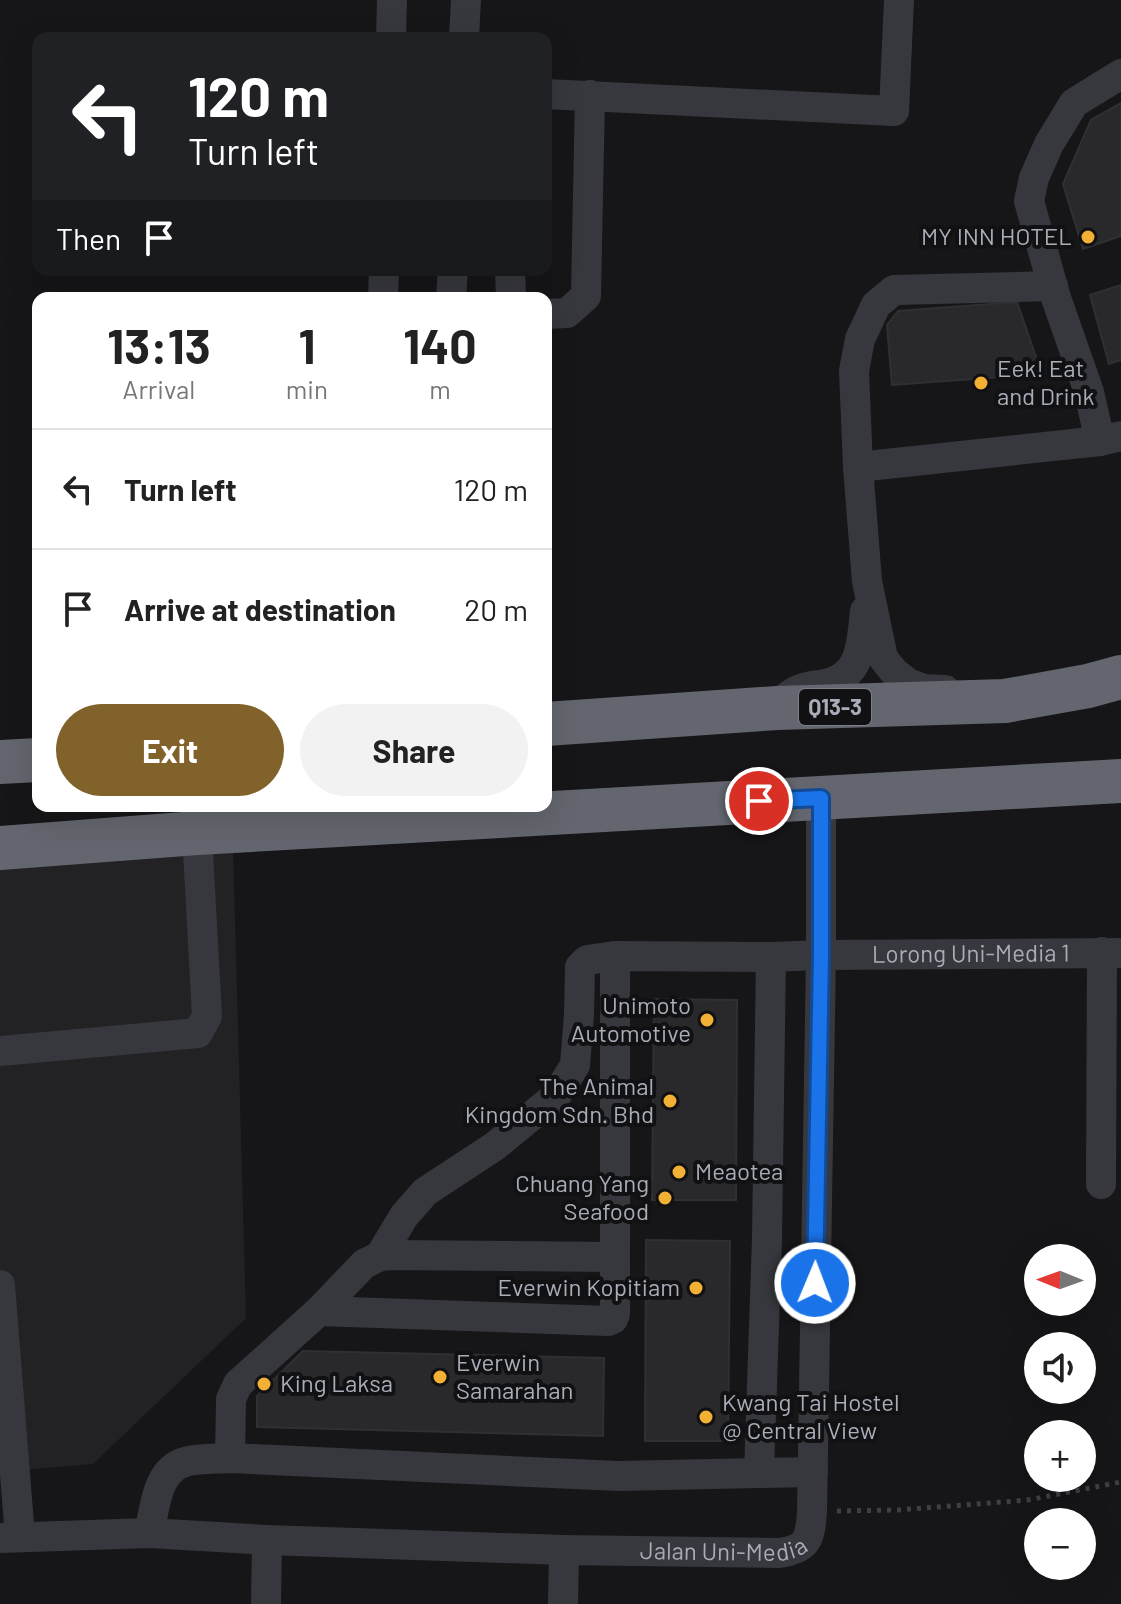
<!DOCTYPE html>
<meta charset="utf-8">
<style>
:root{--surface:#fff;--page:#f2f2f2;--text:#222;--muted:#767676;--line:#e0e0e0;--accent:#80622a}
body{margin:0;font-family:Barlow,sans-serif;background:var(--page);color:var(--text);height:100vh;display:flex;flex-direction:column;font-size:30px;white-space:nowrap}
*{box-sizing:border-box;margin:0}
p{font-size:26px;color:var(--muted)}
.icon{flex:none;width:44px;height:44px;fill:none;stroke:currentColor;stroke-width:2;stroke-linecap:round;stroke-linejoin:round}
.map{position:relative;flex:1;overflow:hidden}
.drawer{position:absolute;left:32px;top:292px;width:520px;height:520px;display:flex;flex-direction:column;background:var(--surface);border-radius:16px;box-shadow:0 8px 32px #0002}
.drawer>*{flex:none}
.hud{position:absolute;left:32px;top:32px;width:520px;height:244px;border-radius:16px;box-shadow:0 8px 32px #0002;background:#202124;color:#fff;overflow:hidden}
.needle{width:52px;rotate:271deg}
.tools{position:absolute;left:1024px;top:1244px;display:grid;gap:16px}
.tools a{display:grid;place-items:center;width:72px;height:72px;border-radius:50%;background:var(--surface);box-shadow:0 8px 32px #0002;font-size:40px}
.pin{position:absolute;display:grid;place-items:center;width:68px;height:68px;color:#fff;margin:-34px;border:4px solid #fff;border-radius:50%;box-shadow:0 2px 8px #0007}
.me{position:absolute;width:88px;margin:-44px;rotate:1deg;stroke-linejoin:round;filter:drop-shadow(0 0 6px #0008)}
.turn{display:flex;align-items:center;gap:28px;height:168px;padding:0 24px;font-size:36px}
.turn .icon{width:104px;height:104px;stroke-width:2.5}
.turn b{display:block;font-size:56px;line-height:68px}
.then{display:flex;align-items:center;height:76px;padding:0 24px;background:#0003;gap:16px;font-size:30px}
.eta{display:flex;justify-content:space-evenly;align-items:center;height:136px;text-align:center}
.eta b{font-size:48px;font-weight:700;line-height:56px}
.action{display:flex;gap:16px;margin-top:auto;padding:16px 24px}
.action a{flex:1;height:92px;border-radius:48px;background:var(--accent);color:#fff;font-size:32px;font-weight:700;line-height:92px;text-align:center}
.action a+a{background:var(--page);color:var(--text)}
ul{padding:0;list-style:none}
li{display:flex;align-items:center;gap:24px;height:120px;padding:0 24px;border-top:2px solid var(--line)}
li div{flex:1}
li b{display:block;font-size:30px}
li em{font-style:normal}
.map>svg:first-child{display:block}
</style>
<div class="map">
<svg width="1121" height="1604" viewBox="0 0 1121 1604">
<rect width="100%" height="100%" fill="#161618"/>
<path fill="#222225" d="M233,846L246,1318L93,1464L0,1472V863Z"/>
<path fill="#29292c" stroke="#303034" stroke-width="2" d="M1121,103V236L1083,249L1063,184L1091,120Z
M1121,285V360L1109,364L1090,295Z
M1017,302L1042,374L892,385L887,325L898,311Z
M654,999L737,1000L736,1200H652Z
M646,1240L730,1241L728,1441H645Z
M303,1351L604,1358L603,1436L257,1427V1396Z"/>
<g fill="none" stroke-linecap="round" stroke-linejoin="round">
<path stroke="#3d3f44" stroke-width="5" stroke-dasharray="4 6" stroke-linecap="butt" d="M837,1511L898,1510L1028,1500L1121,1482"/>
<g stroke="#37383d" stroke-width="30">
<path d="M391,38L392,0"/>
<path d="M464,38L466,0"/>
<path d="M546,94L894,111L899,0"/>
<path d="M510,270L511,298"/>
<path d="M383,298L384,270"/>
<path d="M451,298L453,270"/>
<path d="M546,314L567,313L586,296L590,95"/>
<path d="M1100,441L1089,392L1056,298L1029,201L1034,178L1049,144L1074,103L1121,74"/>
<path d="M858,467L1100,441L1121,436"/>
<path d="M945,690L924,689L908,683L895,673L883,658L867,581L858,467L854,371L860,339L876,305L894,290L1053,286"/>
<path d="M785,699C795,689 807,686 820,685C862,679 861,646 865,611"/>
<path d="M0,1051L198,1033L207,1016L197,833"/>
<path d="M1101,1184L1102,952"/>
<path d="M380,1256L404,1216L425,1192L495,1146L556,1096L575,1065L579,1015L580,967L587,960L615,956"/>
<path d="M0,1285L20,1537"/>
<path d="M319,1311L608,1321L613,1319L615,1314V956L771,957"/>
<path d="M230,1458L231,1399L238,1384L319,1311L364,1264L380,1256L393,1255L615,1257"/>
<path id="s1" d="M813,1472L759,1473L767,1238L771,957L821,955L1121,953"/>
<path d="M149,1533C155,1509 156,1470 185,1462C198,1458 216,1459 230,1458L618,1476L759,1473"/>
<path id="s2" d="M0,1538L149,1533L267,1540L564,1550L779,1553C808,1549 810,1539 812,1512L821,955V798"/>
<path d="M266,1604L267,1540"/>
<path d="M563,1604L564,1550"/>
</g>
<path stroke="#63666e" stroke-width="44" d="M546,724L777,708L1005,701L1088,686L1121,677
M0,762L38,760
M0,848L197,833L1121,781"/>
</g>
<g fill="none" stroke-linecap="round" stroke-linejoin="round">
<defs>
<path id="route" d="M759,801L821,798V955L815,1283"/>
</defs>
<use href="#route" stroke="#114b97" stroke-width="20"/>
<use href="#route" stroke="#1a73e8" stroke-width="14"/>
</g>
<g fill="#f2b134" stroke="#111113" stroke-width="3">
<circle cx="1088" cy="237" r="8"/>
<circle cx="981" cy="383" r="8"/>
<circle cx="707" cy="1020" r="8"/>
<circle cx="670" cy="1101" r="8"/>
<circle cx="679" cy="1172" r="8"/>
<circle cx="665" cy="1198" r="8"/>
<circle cx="696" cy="1288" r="8"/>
<circle cx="440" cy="1377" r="8"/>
<circle cx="264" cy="1384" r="8"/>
<circle cx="706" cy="1417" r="8"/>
</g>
<g text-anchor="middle" stroke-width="8" stroke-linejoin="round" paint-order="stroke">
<rect fill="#111113" stroke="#7b7e86" stroke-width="2" x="799" y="689" width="72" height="36" rx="6"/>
<g font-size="22" font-weight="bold" fill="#a8adb8">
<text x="835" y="715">Q13-3</text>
</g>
<g font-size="24" fill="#a8adb8" stroke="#111113" text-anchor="end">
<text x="1072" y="245">MY INN HOTEL</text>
<text x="997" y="377" text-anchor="start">Eek! Eat<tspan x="997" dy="28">and Drink</tspan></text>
<text x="691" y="1014">Unimoto<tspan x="691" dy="28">Automotive</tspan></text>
<text x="654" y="1095">The Animal<tspan x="654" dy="28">Kingdom Sdn. Bhd</tspan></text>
<text x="695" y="1180" text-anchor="start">Meaotea</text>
<text x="649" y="1192">Chuang Yang<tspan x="649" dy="28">Seafood</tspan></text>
<text x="680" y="1296">Everwin Kopitiam</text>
<text x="456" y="1371" text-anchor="start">Everwin<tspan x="456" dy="28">Samarahan</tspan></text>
<text x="280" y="1392" text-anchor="start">King Laksa</text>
<text x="722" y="1411" text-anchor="start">Kwang Tai Hostel<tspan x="722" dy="28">@ Central View</tspan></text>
</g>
<g font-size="24" fill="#a8adb8" stroke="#111113">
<text dy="8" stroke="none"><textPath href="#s1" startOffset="770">Lorong Uni-Media 1</textPath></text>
<text dy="8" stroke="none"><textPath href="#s2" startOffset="724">Jalan Uni-Media</textPath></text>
</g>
</g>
</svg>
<div class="tools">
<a><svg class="needle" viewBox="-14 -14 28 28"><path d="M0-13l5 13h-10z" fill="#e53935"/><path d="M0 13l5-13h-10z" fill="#767676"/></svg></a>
<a><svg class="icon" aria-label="sound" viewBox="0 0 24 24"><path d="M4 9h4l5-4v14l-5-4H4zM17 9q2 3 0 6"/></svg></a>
<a>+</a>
<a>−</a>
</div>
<div class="pin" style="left:759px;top:801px;background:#d93025"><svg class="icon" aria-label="arrive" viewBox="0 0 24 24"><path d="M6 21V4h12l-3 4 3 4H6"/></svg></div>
<svg class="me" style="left:815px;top:1283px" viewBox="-20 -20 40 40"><circle r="17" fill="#1a73e8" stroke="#fff" stroke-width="3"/><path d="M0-11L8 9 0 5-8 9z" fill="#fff"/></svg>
<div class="hud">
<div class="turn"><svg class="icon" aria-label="left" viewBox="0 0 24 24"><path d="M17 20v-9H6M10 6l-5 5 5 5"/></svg><div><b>120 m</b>Turn left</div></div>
<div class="then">Then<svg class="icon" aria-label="arrive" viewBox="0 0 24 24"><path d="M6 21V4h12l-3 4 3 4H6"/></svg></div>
</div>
<section class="drawer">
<div class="eta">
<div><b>13:13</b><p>Arrival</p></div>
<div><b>1</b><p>min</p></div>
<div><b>140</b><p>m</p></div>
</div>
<ul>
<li><svg class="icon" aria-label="left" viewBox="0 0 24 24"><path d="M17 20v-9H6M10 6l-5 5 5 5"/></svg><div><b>Turn left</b></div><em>120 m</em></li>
<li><svg class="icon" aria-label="arrive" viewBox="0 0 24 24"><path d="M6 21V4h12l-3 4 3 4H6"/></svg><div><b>Arrive at destination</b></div><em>20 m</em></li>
</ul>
<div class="action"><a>Exit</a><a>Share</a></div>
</section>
</div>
